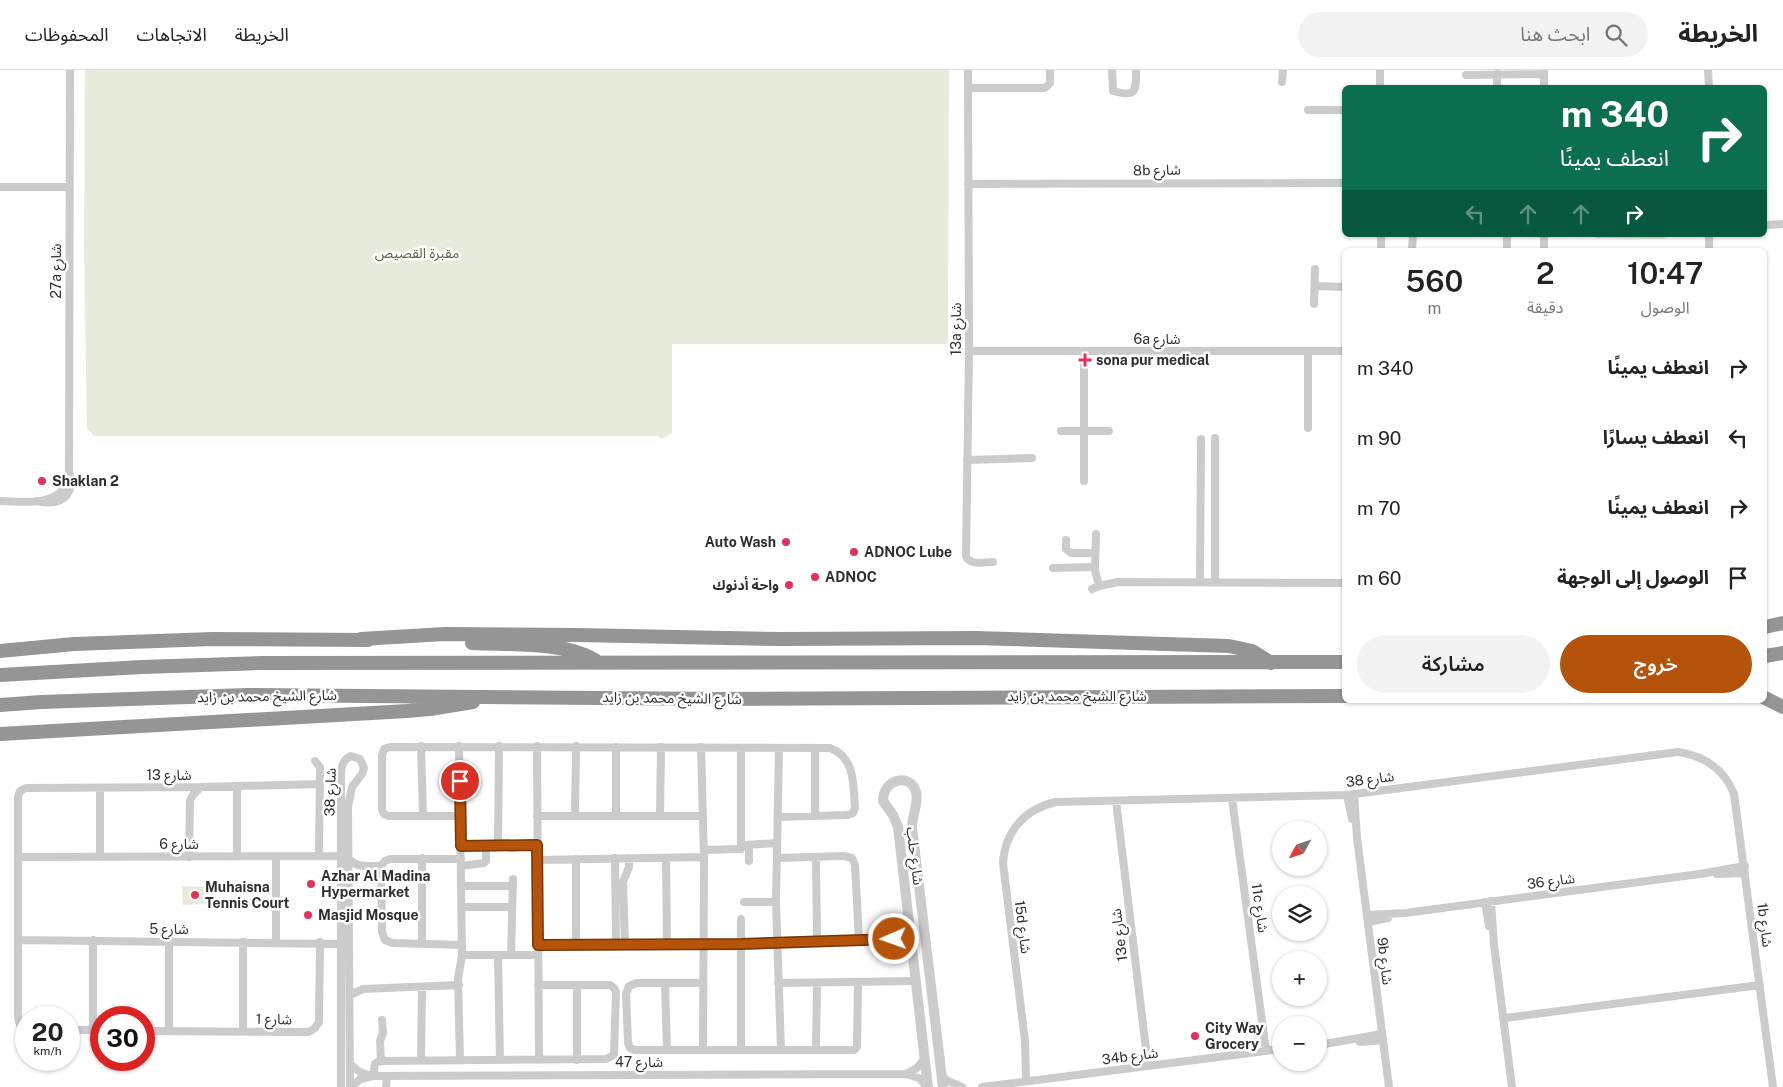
<!DOCTYPE html>
<html lang="ar">
<meta charset="utf-8">
<style>
:root{--surface:#fff;--page:#f2f2f2;--text:#222;--muted:#767676;--line:#e0e0e0;--accent:#b45309}
body{margin:0;font-family:"Public Sans","Noto Sans Arabic",sans-serif;background:var(--page);color:var(--text);direction:rtl;height:100vh;display:flex;flex-direction:column;font-size:19px;white-space:nowrap}
*{box-sizing:border-box;margin:0}
p{font-size:16px;color:var(--muted)}
.icon{flex:none;width:28px;height:28px;fill:none;stroke:currentColor;stroke-width:2;stroke-linecap:round;stroke-linejoin:round}
.map{position:relative;flex:1;overflow:hidden;direction:ltr}
.side{position:absolute;left:1342px;top:178px;width:425px;height:455px;display:flex;flex-direction:column;background:var(--surface);border-radius:8px;box-shadow:0 1px 4px #0004;direction:rtl}
.side>*{flex:none}
.top-card{position:absolute;left:1342px;top:15px;width:425px;height:152px;border-radius:8px;box-shadow:0 1px 4px #0004;direction:rtl;background:#0b6e4f;color:#fff;overflow:hidden}
.needle{width:32px;rotate:230deg}
.buttons{position:absolute;left:1272px;top:751px;display:grid;gap:10px}
.buttons a{display:grid;place-items:center;width:55px;height:55px;border-radius:50%;background:var(--surface);box-shadow:0 1px 4px #0004;font-size:25px}
.speed{position:absolute;left:15px;top:936px;display:flex;gap:10px;font-size:25px;font-weight:700;text-align:center}
.speed>*{display:grid;place-content:center;width:65px;height:65px;border-radius:50%;background:var(--surface);box-shadow:0 1px 4px #0004;line-height:1}
.speed small{font-size:12px;font-weight:400}
.speed .limit{border:8px solid #d22;background:#fff;color:#111}
.pin{position:absolute;display:grid;place-items:center;width:42px;height:42px;color:#fff;margin:-21px;border:2px solid #fff;border-radius:50%;box-shadow:0 1px 5px #0007}
.me{position:absolute;width:55px;margin:-28px;rotate:268deg;stroke-linejoin:round;filter:drop-shadow(0 0 4px #0008)}
.turn{display:flex;align-items:center;gap:18px;height:105px;padding:0 15px;font-size:22px}
.turn .icon{width:65px;height:65px;stroke-width:2.5}
.turn b{display:block;font-size:35px;line-height:42px}
.lanes{display:flex;align-items:center;height:48px;padding:0 15px;background:#0003;justify-content:center;gap:25px;direction:ltr}
.lanes .off{opacity:.35}
.eta{display:flex;justify-content:space-evenly;align-items:center;height:85px;text-align:center}
.eta b{font-size:30px;font-weight:600;line-height:35px}
.button{display:flex;gap:10px;margin-top:auto;padding:10px 15px}
.button a{flex:1;height:58px;border-radius:30px;background:var(--accent);color:#fff;font-size:20px;font-weight:600;line-height:58px;text-align:center}
.button a+a{background:var(--page);color:var(--text)}
ul{padding:0;list-style:none}
li{display:flex;align-items:center;gap:15px;height:70px;padding:0 15px}
li div{flex:1}
li b{display:block;font-size:19px}
li em{font-style:normal}
header{display:flex;align-items:center;gap:30px;box-sizing:border-box;height:70px;padding:0 25px;background:var(--surface);border-bottom:1px solid var(--line)}
header strong{font-size:24px}
nav{display:flex;gap:28px;margin-inline-start:auto;font-size:18px}
.search{width:350px;height:45px;background:var(--page);display:flex;align-items:center;gap:12px;box-sizing:border-box;padding:0 18px;border-radius:28px;color:var(--muted);font-size:19px}
.map>svg:first-child{display:block}
</style>
<header>
<strong>الخريطة</strong>
<div class="search"><svg class="icon" aria-label="search" viewBox="0 0 24 24"><circle cx="10" cy="10" r="6"/><path d="M15 15l6 6"/></svg>ابحث هنا</div>
<nav><a>الخريطة</a><a>الاتجاهات</a><a>المحفوظات</a></nav>
</header>
<div class="map">
<svg width="1783" height="1017" viewBox="0 0 1783 1017">
<rect width="100%" height="100%" fill="#fff"/>
<path fill="#e7ebdb" d="M85,0H949L948,274H672V363L662,369L658,366H94L87,358L84,176Z
M1593,165H1668L1664,169L1596,168Z
M182,816L208,817L209,834L183,835Z"/>
<g fill="none" stroke-linecap="round" stroke-linejoin="round">
<path stroke="#cbcbcb" stroke-width="8" d="M968,0L969,281L966,486C970,496 984,492 993,492
M1112,0L1113,21C1137,28 1136,20 1136,0
M1544,0V18
M1708,0L1709,18
M1466,5L1544,4
M1282,12L1283,0
M968,18H1045L1050,13V0
M1380,18V0
M1497,18V4
M1308,40H1345
M968,114L1345,113
M0,117H69
M1765,155L1783,154
M1381,165V180
M1709,165V180
M1412,180L1413,165
M1507,180V165
M1544,180V165
M1315,216L1345,217
M1314,234L1315,199
M969,281H1345
M1308,281V358
M1084,282V411
M1061,361H1109
M1215,368V512
M967,390L1032,388
M0,431C18,431 52,437 64,418C66,414 67,408 69,403
M36,431C59,436 76,428 69,401L70,0
M1096,464L1095,500L1099,516
M1066,470V479L1071,483H1095
M1053,498L1095,497
M1200,512L1201,369
M1092,519L1099,516L1118,512L1345,513
M421,676L423,746
M459,676L462,885L458,909L460,990
M537,676L539,990
M616,677V746
M701,677L704,787L703,980
M779,678L776,832L781,980
M315,691L320,697L319,786
M237,716V786
M1354,724L1357,768L1389,1017
M1347,725L1352,749
M1232,729L1266,981
M1116,731L1148,996
M461,746H388L384,744L382,740V685L384,679L390,677L830,678C856,688 853,715 855,738L853,743L848,745L778,747
M537,746H703
M575,746L576,676
M660,746L661,677
M815,746V678
M749,775V791
M461,776L537,775
M498,776L499,676
M741,779V678
M704,780L739,779L746,775L777,773
M18,787L341,786
M100,787V718
M189,787L190,730L193,725L201,717
M276,787V872
M816,787L817,871
M615,788L616,874
M666,788L667,874
M777,788L844,786L852,788L855,795L859,870
M349,789C357,798 369,796 381,796
M461,789H390L385,791L381,796L382,862L385,870L392,873L462,875
M576,789V874
M537,790L704,787
M461,796L484,793L486,791V776
M1717,804L1745,803
M462,816H513
M1491,831L1494,875L1512,1017
M744,832H776
M1485,832L1489,856
M462,837H512
M1367,845L1405,843L1700,804L1745,796
M741,849V980
M1368,852L1388,848
M19,870L341,874
M169,871V961
M243,872V961
M422,874V788
M625,874L623,812L629,797V788
M538,875L741,874L911,868
M462,885H538
M498,885L500,990
M511,885L513,809
M665,913L667,980
M703,913H637L629,916L626,924L628,973L630,978L635,980H854L857,977L858,912
M778,913L916,911
M577,915V990
M350,925L363,919L459,915
M1504,948L1760,915
M26,960L20,955L18,948V727L20,721L26,718L201,717L320,714
M69,960H101
M93,960V870
M144,961L309,962L315,958L319,952L320,872
M1360,972L1383,970
M1319,975L1382,964
M816,980L817,913
M421,990L422,917
M381,991L380,971L383,963L382,950
M350,994L360,1002L371,1006
M906,1004L917,998L925,988
M373,1006L375,994L379,991L606,989L614,985L616,922L614,918L610,915H538
M942,1006L948,1011L962,1017
M1026,1011L1025,971L1003,793C1005,762 1024,739 1056,732L1347,725L1678,682C1705,686 1724,699 1734,724L1773,1017
M341,1017V716C341,705 339,691 351,686L360,689L364,698L362,704L352,717L348,737L350,1017
M352,1017L360,1009L373,1006L906,1004L919,1008L927,1017
M386,1017L387,1006
M982,1017L1281,979"/>
<path stroke="#cbcbcb" stroke-width="10" d="M928,1017L898,757L893,745L883,731C883,709 910,702 916,722C919,731 912,747 912,757L943,1017"/>
<path stroke="#959595" stroke-width="14" d="M1765,557L1783,553
M361,569L445,564L577,565L781,569L976,568L1229,576L1252,581L1271,593
M472,573C510,575 563,571 595,590
M0,581L74,574L212,569L368,570
M1765,586L1783,583
M0,605L142,597L260,593L1345,592
M1765,628L1783,637
M0,635L41,632L248,625L724,629L1345,626
M0,664L407,641L430,639L473,632"/>
</g>
<g fill="none" stroke-linecap="round" stroke-linejoin="round">
<defs>
<path id="route" d="M460,711L461,776L537,775L538,875L741,874L894,869"/>
</defs>
<use href="#route" stroke="#753606" stroke-width="12"/>
<use href="#route" stroke="#b45309" stroke-width="9"/>
</g>
<g fill="#e4315c" stroke="#fff" stroke-width="2">
<path d="M1082.5 282.5h5v5h5v5h-5v5h-5v-5h-5v-5h5z"/>
<circle cx="42" cy="411" r="5"/>
<circle cx="786" cy="472" r="5"/>
<circle cx="854" cy="482" r="5"/>
<circle cx="815" cy="507" r="5"/>
<circle cx="789" cy="515" r="5"/>
<circle cx="311" cy="814" r="5"/>
<circle cx="195" cy="825" r="5"/>
<circle cx="308" cy="845" r="5"/>
<circle cx="1195" cy="966" r="5"/>
</g>
<g text-anchor="middle" stroke-width="5" stroke-linejoin="round" paint-order="stroke">
<g font-size="14" fill="#2e2e2e" stroke="#fff">
<text transform="translate(1157 100) rotate(-1)" y="5">8b شارع</text>
<text transform="translate(56 201) rotate(-90)" y="5">27a شارع</text>
<text transform="translate(956 259) rotate(-90)" y="5">13a شارع</text>
<text x="1157" y="274">6a شارع</text>
<text transform="translate(267 626) rotate(-1)" y="5">شارع الشيخ محمد بن زايد</text>
<text x="1077" y="631">شارع الشيخ محمد بن زايد</text>
<text transform="translate(672 628) rotate(1)" y="5">شارع الشيخ محمد بن زايد</text>
<text x="169" y="710">شارع 13</text>
<text transform="translate(1370 709) rotate(-7)" y="5">شارع 38</text>
<text transform="translate(330 722) rotate(-88)" y="5">شارع 38</text>
<text x="179" y="779">شارع 6</text>
<text transform="translate(915 786) rotate(83)" y="5">شارع حلب</text>
<text transform="translate(1551 811) rotate(-7)" y="5">شارع 36</text>
<text transform="translate(1260 838) rotate(82)" y="5">11c شارع</text>
<text transform="translate(1765 855) rotate(83)" y="5">1b شارع</text>
<text transform="translate(1023 857) rotate(83)" y="5">15d شارع</text>
<text x="169" y="864">شارع 5</text>
<text transform="translate(1119 865) rotate(-97)" y="5">13e شارع</text>
<text transform="translate(1385 891) rotate(83)" y="5">9b شارع</text>
<text transform="translate(274 949) rotate(1)" y="5">شارع 1</text>
<text transform="translate(1130 986) rotate(-7)" y="5">34b شارع</text>
<text x="639" y="997">شارع 47</text>
</g>
<g font-size="14" fill="#58693b" stroke="#fff">
<text x="417" y="188">مقبرة القصيص</text>
</g>
<g font-size="14" font-weight="bold" fill="#2e2e2e" stroke="#fff" text-anchor="start">
<text x="1096" y="295">sona pur medical</text>
<text x="52" y="416">Shaklan 2</text>
<text x="776" y="477" text-anchor="end">Auto Wash</text>
<text x="864" y="487">ADNOC Lube</text>
<text x="825" y="512">ADNOC</text>
<text x="779" y="520" text-anchor="end">واحة أدنوك</text>
<text x="321" y="811">Azhar Al Madina<tspan x="321" dy="16">Hypermarket</tspan></text>
<text x="205" y="822">Muhaisna<tspan x="205" dy="16">Tennis Court</tspan></text>
<text x="318" y="850">Masjid Mosque</text>
<text x="1205" y="963">City Way<tspan x="1205" dy="16">Grocery</tspan></text>
</g>
</g>
</svg>
<div class="buttons">
<a><svg class="needle" viewBox="-14 -14 28 28"><path d="M0-13l5 13h-10z" fill="#e53935"/><path d="M0 13l5-13h-10z" fill="#767676"/></svg></a>
<a><svg class="icon" aria-label="layers" viewBox="0 0 24 24"><path d="M12 4l9 5-9 5-9-5zM3 14l9 5 9-5"/></svg></a>
<a>+</a>
<a>−</a>
</div>
<div class="speed"><div>20<small>km/h</small></div><div class="limit">30</div></div>
<div class="pin" style="left:460px;top:711px;background:#d93025"><svg class="icon" aria-label="arrive" viewBox="0 0 24 24"><path d="M6 21V4h12l-3 4 3 4H6"/></svg></div>
<svg class="me" style="left:894px;top:869px" viewBox="-20 -20 40 40"><circle r="17" fill="#b45309" stroke="#fff" stroke-width="3"/><path d="M0-11L8 9 0 5-8 9z" fill="#fff"/></svg>
<div class="top-card">
<div class="turn"><svg class="icon" aria-label="right" viewBox="0 0 24 24"><path d="M7 20v-9h11M14 6l5 5-5 5"/></svg><div><b>340 m</b>انعطف يمينًا</div></div>
<div class="lanes"><svg class="icon off" aria-label="left" viewBox="0 0 24 24"><path d="M17 20v-9H6M10 6l-5 5 5 5"/></svg><svg class="icon off" aria-label="ahead" viewBox="0 0 24 24"><path d="M12 20V5M6 11l6-6 6 6"/></svg><svg class="icon off" aria-label="ahead" viewBox="0 0 24 24"><path d="M12 20V5M6 11l6-6 6 6"/></svg><svg class="icon" aria-label="right" viewBox="0 0 24 24"><path d="M7 20v-9h11M14 6l5 5-5 5"/></svg></div>
</div>
<section class="side">
<div class="eta">
<div><b>10:47</b><p>الوصول</p></div>
<div><b>2</b><p>دقيقة</p></div>
<div><b>560</b><p>m</p></div>
</div>
<ul>
<li><svg class="icon" aria-label="right" viewBox="0 0 24 24"><path d="M7 20v-9h11M14 6l5 5-5 5"/></svg><div><b>انعطف يمينًا</b></div><em>340 m</em></li>
<li><svg class="icon" aria-label="left" viewBox="0 0 24 24"><path d="M17 20v-9H6M10 6l-5 5 5 5"/></svg><div><b>انعطف يسارًا</b></div><em>90 m</em></li>
<li><svg class="icon" aria-label="right" viewBox="0 0 24 24"><path d="M7 20v-9h11M14 6l5 5-5 5"/></svg><div><b>انعطف يمينًا</b></div><em>70 m</em></li>
<li><svg class="icon" aria-label="arrive" viewBox="0 0 24 24"><path d="M6 21V4h12l-3 4 3 4H6"/></svg><div><b>الوصول إلى الوجهة</b></div><em>60 m</em></li>
</ul>
<div class="button"><a>خروج</a><a>مشاركة</a></div>
</section>
</div>
